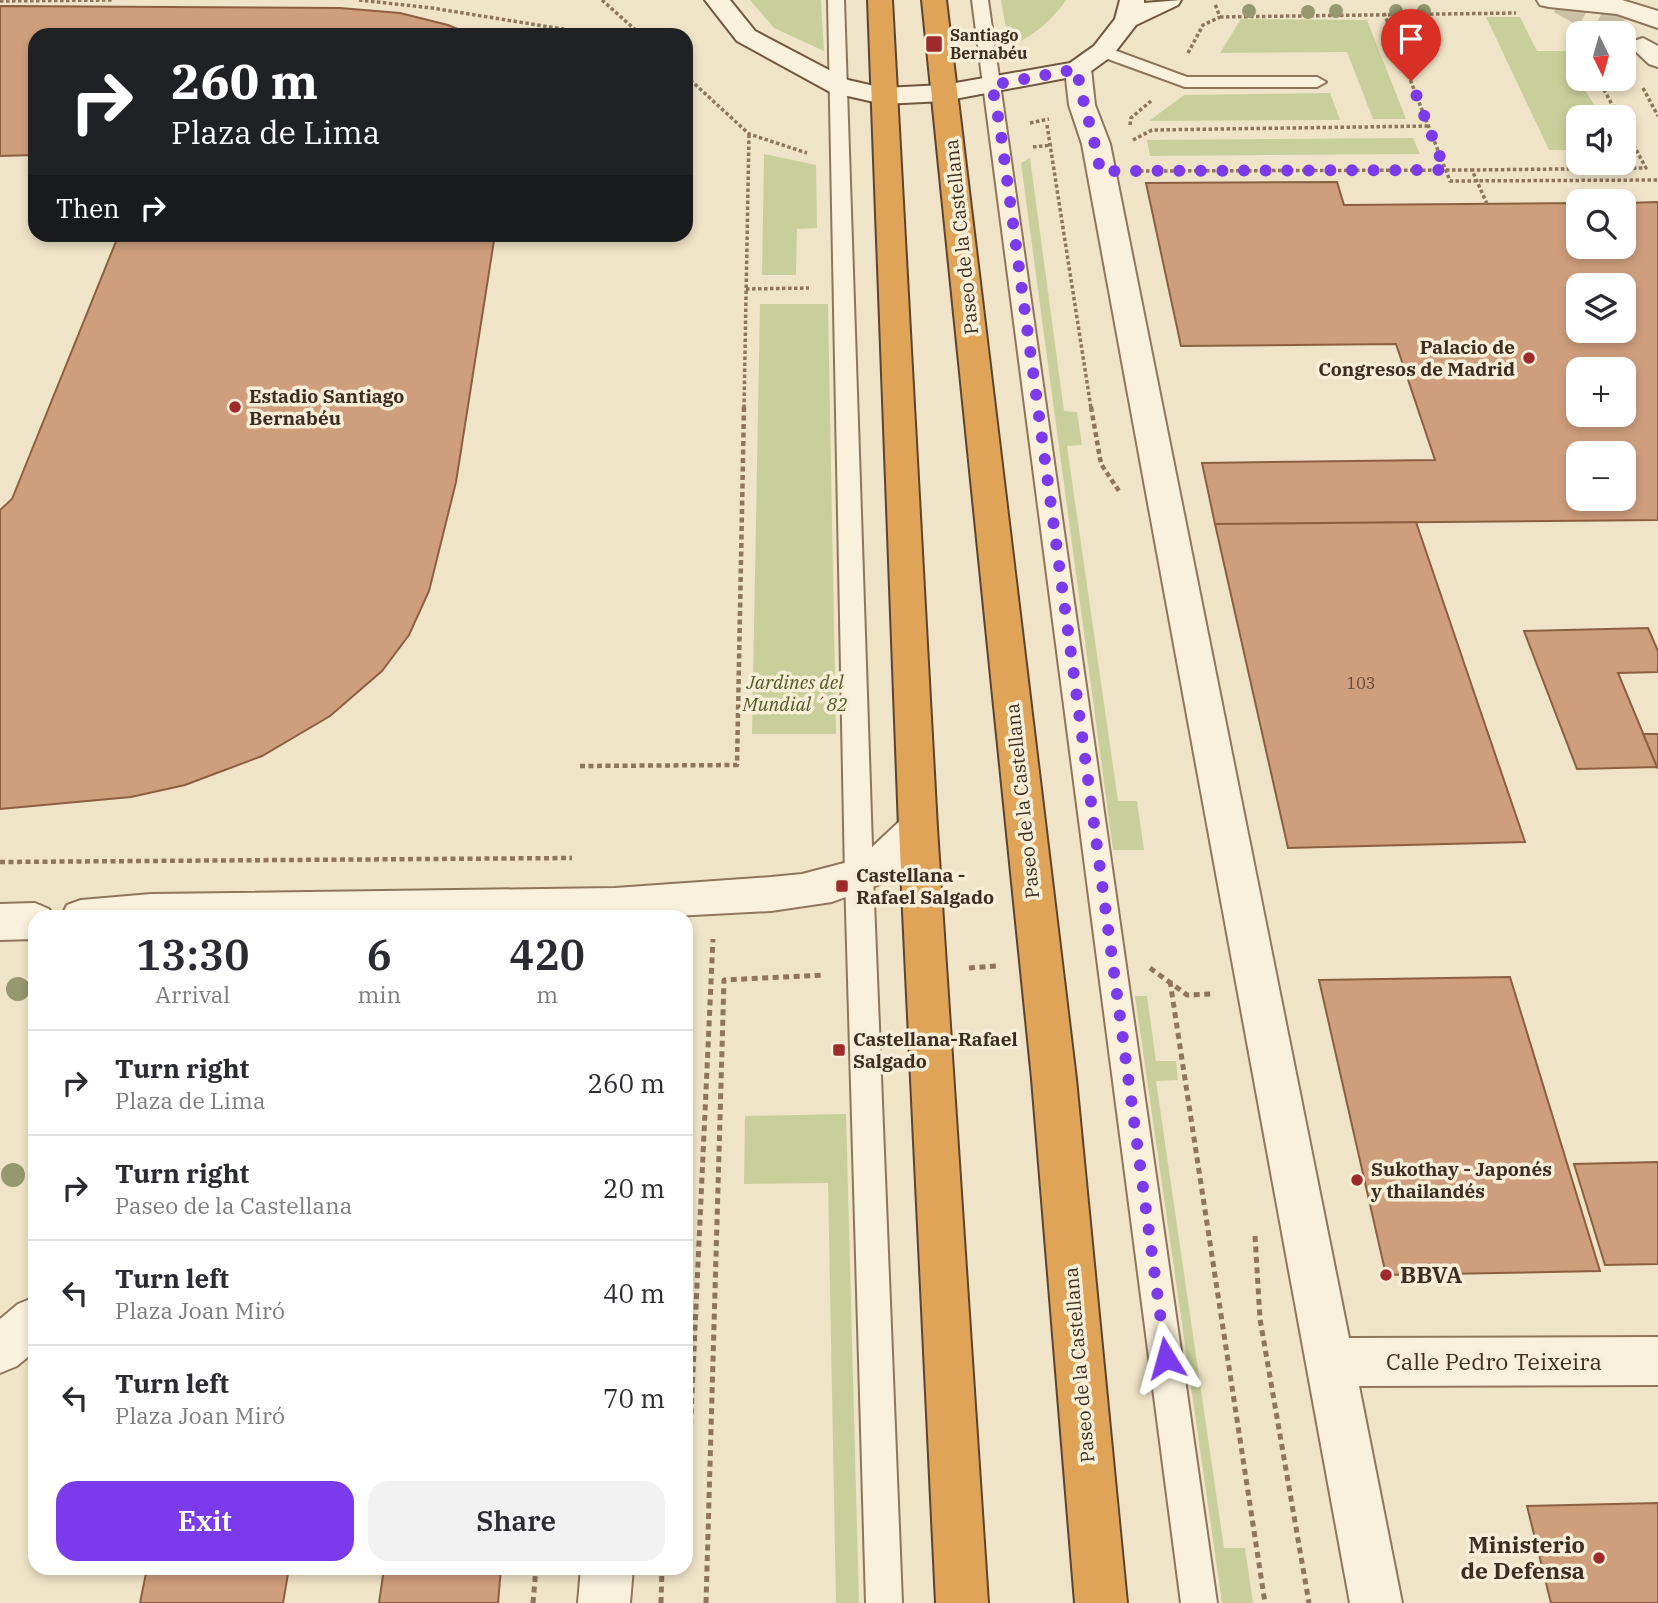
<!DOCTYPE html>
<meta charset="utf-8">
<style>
:root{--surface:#fff;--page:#f2f2f3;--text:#2b2b33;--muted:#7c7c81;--line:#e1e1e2;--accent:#7c3aed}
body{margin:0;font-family:"IBM Plex Serif",serif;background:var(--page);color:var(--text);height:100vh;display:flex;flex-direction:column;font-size:26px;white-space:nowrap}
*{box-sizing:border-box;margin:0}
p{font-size:23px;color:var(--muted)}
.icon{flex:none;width:38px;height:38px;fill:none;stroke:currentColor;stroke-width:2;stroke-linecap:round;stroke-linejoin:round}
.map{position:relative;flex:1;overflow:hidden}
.side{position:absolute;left:28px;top:910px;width:665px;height:665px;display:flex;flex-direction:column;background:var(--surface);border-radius:21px;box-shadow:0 4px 10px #0003}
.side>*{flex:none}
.banner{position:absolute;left:28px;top:28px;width:665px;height:214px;border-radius:21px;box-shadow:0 4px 10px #0003;background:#202124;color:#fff;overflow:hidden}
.needle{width:46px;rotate:175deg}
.tools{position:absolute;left:1566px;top:21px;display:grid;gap:14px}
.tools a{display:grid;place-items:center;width:70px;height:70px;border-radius:14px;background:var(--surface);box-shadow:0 4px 10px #0003;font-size:35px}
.pin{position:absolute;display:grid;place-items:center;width:60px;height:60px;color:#fff;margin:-72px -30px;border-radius:50% 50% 50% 0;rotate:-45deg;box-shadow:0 0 7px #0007}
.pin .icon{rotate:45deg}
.me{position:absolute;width:77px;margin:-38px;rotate:352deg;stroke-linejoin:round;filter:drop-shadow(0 0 5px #0008)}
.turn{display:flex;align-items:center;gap:24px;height:147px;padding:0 28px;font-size:32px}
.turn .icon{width:91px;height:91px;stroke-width:2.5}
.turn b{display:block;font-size:49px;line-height:60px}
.then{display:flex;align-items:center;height:66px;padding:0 28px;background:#0003;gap:14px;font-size:26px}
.eta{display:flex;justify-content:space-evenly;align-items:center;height:119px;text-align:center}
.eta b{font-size:42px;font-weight:600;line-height:49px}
.button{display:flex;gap:14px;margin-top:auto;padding:14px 28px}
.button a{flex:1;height:80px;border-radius:21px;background:var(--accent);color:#fff;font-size:28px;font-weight:600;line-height:80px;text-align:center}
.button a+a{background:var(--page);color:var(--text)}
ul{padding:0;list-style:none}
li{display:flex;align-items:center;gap:21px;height:105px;padding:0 28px;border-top:2px solid var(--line)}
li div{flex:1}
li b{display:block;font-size:26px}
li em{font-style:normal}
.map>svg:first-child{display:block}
</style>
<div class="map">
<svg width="1658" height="1603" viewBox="0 0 1658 1603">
<rect width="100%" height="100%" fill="#f0e4c8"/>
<path fill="#c9cf9b" d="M750,0H821L824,51L774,28Z
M1001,0H1066C1050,23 1034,35 1009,47Z
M1486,17H1520L1537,51H1566L1578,79L1602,117H1578V150H1549Z
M1241,19L1367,20L1406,119H1373L1347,52L1220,53Z
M1330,93L1340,120L1149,121L1184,95Z
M1413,138L1420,154L1150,156L1147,140Z
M764,154L816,165L817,228L797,229L796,275H762Z
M1030,158L1064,411L1077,412L1082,445L1067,446L1118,801H1137L1144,850H1113L1021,163Z
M760,304H828L836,734H752Z
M1135,996H1147L1156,1061H1176L1178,1080L1156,1081L1224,1548H1245L1253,1603H1222Z
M846,1114L859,1603H836L828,1183L744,1184L745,1116Z"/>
<path fill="#cf9f7d" stroke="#8d5f41" stroke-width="2" fill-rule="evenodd" d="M0,6L340,8L400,13L448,25L472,35H35V155L0,156Z
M1337,182L1344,205L1578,203V247H1624V203L1658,202V520L1215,524L1202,463L1435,460L1396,344L1181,346L1146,183ZM1578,285H1624V331H1578ZM1578,369H1624V415H1578ZM1578,453H1624V499H1578Z
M119,234H495L456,482L429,591L409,635L382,671L330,716L262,756L185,785L131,797L0,809V510L12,499Z
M1416,522L1525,842L1288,848L1215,524Z
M1648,628L1658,651V672L1618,673L1657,767L1577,769L1524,631Z
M1643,734H1658V768L1657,767Z
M1510,977L1600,1271L1386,1275L1319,980Z
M1658,1162V1264L1605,1265L1574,1164Z
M1658,1503V1603H1551L1527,1506Z
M147,1568H289L283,1603H140Z
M384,1568H501L498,1603H379Z"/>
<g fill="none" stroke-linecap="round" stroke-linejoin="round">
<path stroke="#ccc0a6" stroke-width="28" stroke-dasharray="28 14" stroke-linecap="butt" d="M1561,0L1619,33"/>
<defs>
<path id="lane" d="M828,0H844L873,876L902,1603H866L845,876Z
M972,0H988L1217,1603H1181Z
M1103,46L1187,77H1317L1326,82L1317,87H1185L1097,55L1094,51L1097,47Z"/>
<path id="street" d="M1537,0H1622L1658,11V28L1617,14L1549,7L1540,5Z
M1643,38L1658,46V67L1649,64L1630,46L1634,41Z
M1078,61L1087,64L1091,69L1095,105L1110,144L1349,1338L1658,1337V1385L1359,1386L1402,1603H1350L1082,144L1069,105L1065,69L1069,64Z
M918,812L932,817L937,828L932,839L912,860L883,883L832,902L771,911L656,917H61L67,905L81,900L151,894L615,888L771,877L802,874L848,862L870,849L904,817Z
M35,903L49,909L53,917H35V939L0,940V904Z
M35,1297V1351L17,1366L0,1373V1319L18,1304Z
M581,1568H633L630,1603H578Z"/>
<path id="secondary" d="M705,0H730L755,31L848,80L883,88L944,85L1070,63L1094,46L1115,19L1120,0H1144V3L1181,0L1178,5L1136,25L1112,56L1087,74L944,101L883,104L830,92L737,41Z"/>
<path id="highway" d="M868,0H892L937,828L988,1603H936L899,828Z
M922,0H946L1076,1079L1127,1603H1075L1032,1079Z"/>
</defs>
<use href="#lane" stroke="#8d765c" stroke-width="4"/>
<use href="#street" stroke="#8d765c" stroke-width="4"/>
<use href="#secondary" stroke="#6f573f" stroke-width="4"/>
<use href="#highway" stroke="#5b4430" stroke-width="4"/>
<path stroke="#8d765c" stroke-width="3.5" stroke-dasharray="3.5 2.5" stroke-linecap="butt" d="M359,0L432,8L600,35
M602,0L641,35
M0,1L112,0
M1384,13L1450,181L1658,180
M1220,17L1516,13
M1188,53L1203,25L1220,17L1215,4
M686,76L749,134L807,153
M1598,79L1619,117
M1643,88L1658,116
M1030,123L1049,119
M1047,125L1091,408
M1130,125L1131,118L1151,101
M1133,140L1152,130L1429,126
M1033,147L1052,145
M1140,171L1472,170
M1487,204L1472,170L1646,168L1624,127
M746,289L809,288
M744,408L749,134"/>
<path stroke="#8d765c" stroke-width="4.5" stroke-dasharray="5 3.5" stroke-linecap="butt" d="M1091,407L1101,464L1119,491
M580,766L737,765L744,407
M0,862L572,858"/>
<path stroke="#8d765c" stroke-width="5" stroke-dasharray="6 4.5" stroke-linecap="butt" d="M969,968L996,966
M1150,968L1187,995L1213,994
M1170,981L1265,1603
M1255,1236L1260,1319L1309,1603
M686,1456L690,1437L713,939
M533,1603L536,1568
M661,1603L662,1568
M706,1603L724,980L824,975"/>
<use href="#lane" fill="#faf1dc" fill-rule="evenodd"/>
<use href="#street" fill="#faf1dc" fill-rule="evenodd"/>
<use href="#secondary" fill="#faf1dc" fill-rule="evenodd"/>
<use href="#highway" fill="#e0a458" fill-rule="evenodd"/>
</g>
<g fill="#96986f">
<circle cx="1249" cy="11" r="7"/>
<circle cx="1336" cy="11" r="7"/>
<circle cx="1396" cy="11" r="7"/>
<circle cx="1424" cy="11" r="7"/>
<circle cx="1308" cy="12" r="7"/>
<circle cx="18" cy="989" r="12"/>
<circle cx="13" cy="1175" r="12"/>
</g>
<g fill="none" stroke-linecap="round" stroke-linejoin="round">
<path stroke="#7c3aed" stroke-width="12" stroke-dasharray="0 21.6" d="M1166,1358L1000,127L992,85L1077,69C1082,104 1095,136 1100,171L1445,170L1411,81"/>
</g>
<g fill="#9e2a2b" stroke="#f7eed8" stroke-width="2.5">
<rect x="925" y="35" width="18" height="18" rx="3.5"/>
<circle cx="1529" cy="358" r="7"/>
<circle cx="235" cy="407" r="7"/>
<rect x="835" y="879" width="14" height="14" rx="3.5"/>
<rect x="832" y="1043" width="14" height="14" rx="3.5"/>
<circle cx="1357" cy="1180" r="7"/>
<circle cx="1386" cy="1275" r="7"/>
<circle cx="1599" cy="1558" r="7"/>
</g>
<g text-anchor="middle" stroke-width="7" stroke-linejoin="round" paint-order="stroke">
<g font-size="16" font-weight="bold" fill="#3d2e20" stroke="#f7eed8" text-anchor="start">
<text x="950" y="41">Santiago<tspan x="950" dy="18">Bernabéu</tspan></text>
</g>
<g font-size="16" fill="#624a37">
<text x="1361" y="689">103</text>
</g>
<g font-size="19" fill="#3d2e20" stroke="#f7eed8">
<text transform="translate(961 237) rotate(-96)" y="7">Paseo de la Castellana</text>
<text transform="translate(1022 801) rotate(-96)" y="7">Paseo de la Castellana</text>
<text transform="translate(1079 1365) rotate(-95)" y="7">Paseo de la Castellana</text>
</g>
<g font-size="19" font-weight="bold" fill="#3d2e20" stroke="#f7eed8" text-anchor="start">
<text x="1515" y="354" text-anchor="end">Palacio de<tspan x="1515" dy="22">Congresos de Madrid</tspan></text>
<text x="249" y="403">Estadio Santiago<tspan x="249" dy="22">Bernabéu</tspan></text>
<text x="856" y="882">Castellana -<tspan x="856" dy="22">Rafael Salgado</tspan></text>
<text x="853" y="1046">Castellana-Rafael<tspan x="853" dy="22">Salgado</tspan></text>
<text x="1371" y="1176">Sukothay - Japonés<tspan x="1371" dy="22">y thailandés</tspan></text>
</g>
<g font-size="19" font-style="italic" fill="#4d5a26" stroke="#f7eed8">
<text x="795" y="689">Jardines del<tspan x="795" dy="22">Mundial ´82</tspan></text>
</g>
<g font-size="23" font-weight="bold" fill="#3d2e20" stroke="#f7eed8" text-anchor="start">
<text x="1400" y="1283">BBVA</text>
<text x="1585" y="1553" text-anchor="end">Ministerio<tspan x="1585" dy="26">de Defensa</tspan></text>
</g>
<g font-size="23" fill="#3d2e20" stroke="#f7eed8">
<text x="1494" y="1370">Calle Pedro Teixeira</text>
</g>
</g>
</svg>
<div class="tools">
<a><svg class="needle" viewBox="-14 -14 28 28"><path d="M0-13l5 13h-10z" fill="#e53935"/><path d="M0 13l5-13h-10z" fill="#7c7c81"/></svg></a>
<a><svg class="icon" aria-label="sound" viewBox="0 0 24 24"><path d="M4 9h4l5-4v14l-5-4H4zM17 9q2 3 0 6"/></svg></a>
<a><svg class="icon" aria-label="search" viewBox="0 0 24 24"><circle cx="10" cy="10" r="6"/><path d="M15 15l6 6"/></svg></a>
<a><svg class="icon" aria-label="layers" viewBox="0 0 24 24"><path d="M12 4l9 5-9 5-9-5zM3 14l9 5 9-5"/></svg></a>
<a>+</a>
<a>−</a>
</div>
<div class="pin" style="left:1411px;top:81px;background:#d93025"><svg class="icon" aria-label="arrive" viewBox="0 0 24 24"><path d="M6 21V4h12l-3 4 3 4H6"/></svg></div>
<svg class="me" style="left:1166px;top:1358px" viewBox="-20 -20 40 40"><path d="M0-17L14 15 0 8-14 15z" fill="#7c3aed" stroke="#fff" stroke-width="4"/></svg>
<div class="banner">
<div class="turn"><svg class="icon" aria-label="right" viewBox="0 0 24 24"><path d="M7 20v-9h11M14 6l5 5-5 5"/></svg><div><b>260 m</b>Plaza de Lima</div></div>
<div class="then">Then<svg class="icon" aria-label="right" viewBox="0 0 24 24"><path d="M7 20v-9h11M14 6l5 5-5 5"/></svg></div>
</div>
<section class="side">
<div class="eta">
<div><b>13:30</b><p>Arrival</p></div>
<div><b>6</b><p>min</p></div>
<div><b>420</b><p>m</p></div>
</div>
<ul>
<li><svg class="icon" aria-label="right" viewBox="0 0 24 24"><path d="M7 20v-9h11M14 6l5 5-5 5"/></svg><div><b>Turn right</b><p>Plaza de Lima</p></div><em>260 m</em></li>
<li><svg class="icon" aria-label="right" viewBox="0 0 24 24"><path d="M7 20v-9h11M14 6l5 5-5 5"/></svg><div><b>Turn right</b><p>Paseo de la Castellana</p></div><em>20 m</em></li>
<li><svg class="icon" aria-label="left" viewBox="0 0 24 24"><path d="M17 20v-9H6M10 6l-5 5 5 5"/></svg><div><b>Turn left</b><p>Plaza Joan Miró</p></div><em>40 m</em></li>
<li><svg class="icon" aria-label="left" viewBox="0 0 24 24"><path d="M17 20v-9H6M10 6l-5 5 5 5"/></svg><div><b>Turn left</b><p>Plaza Joan Miró</p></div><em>70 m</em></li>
</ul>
<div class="button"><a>Exit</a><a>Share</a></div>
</section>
</div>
